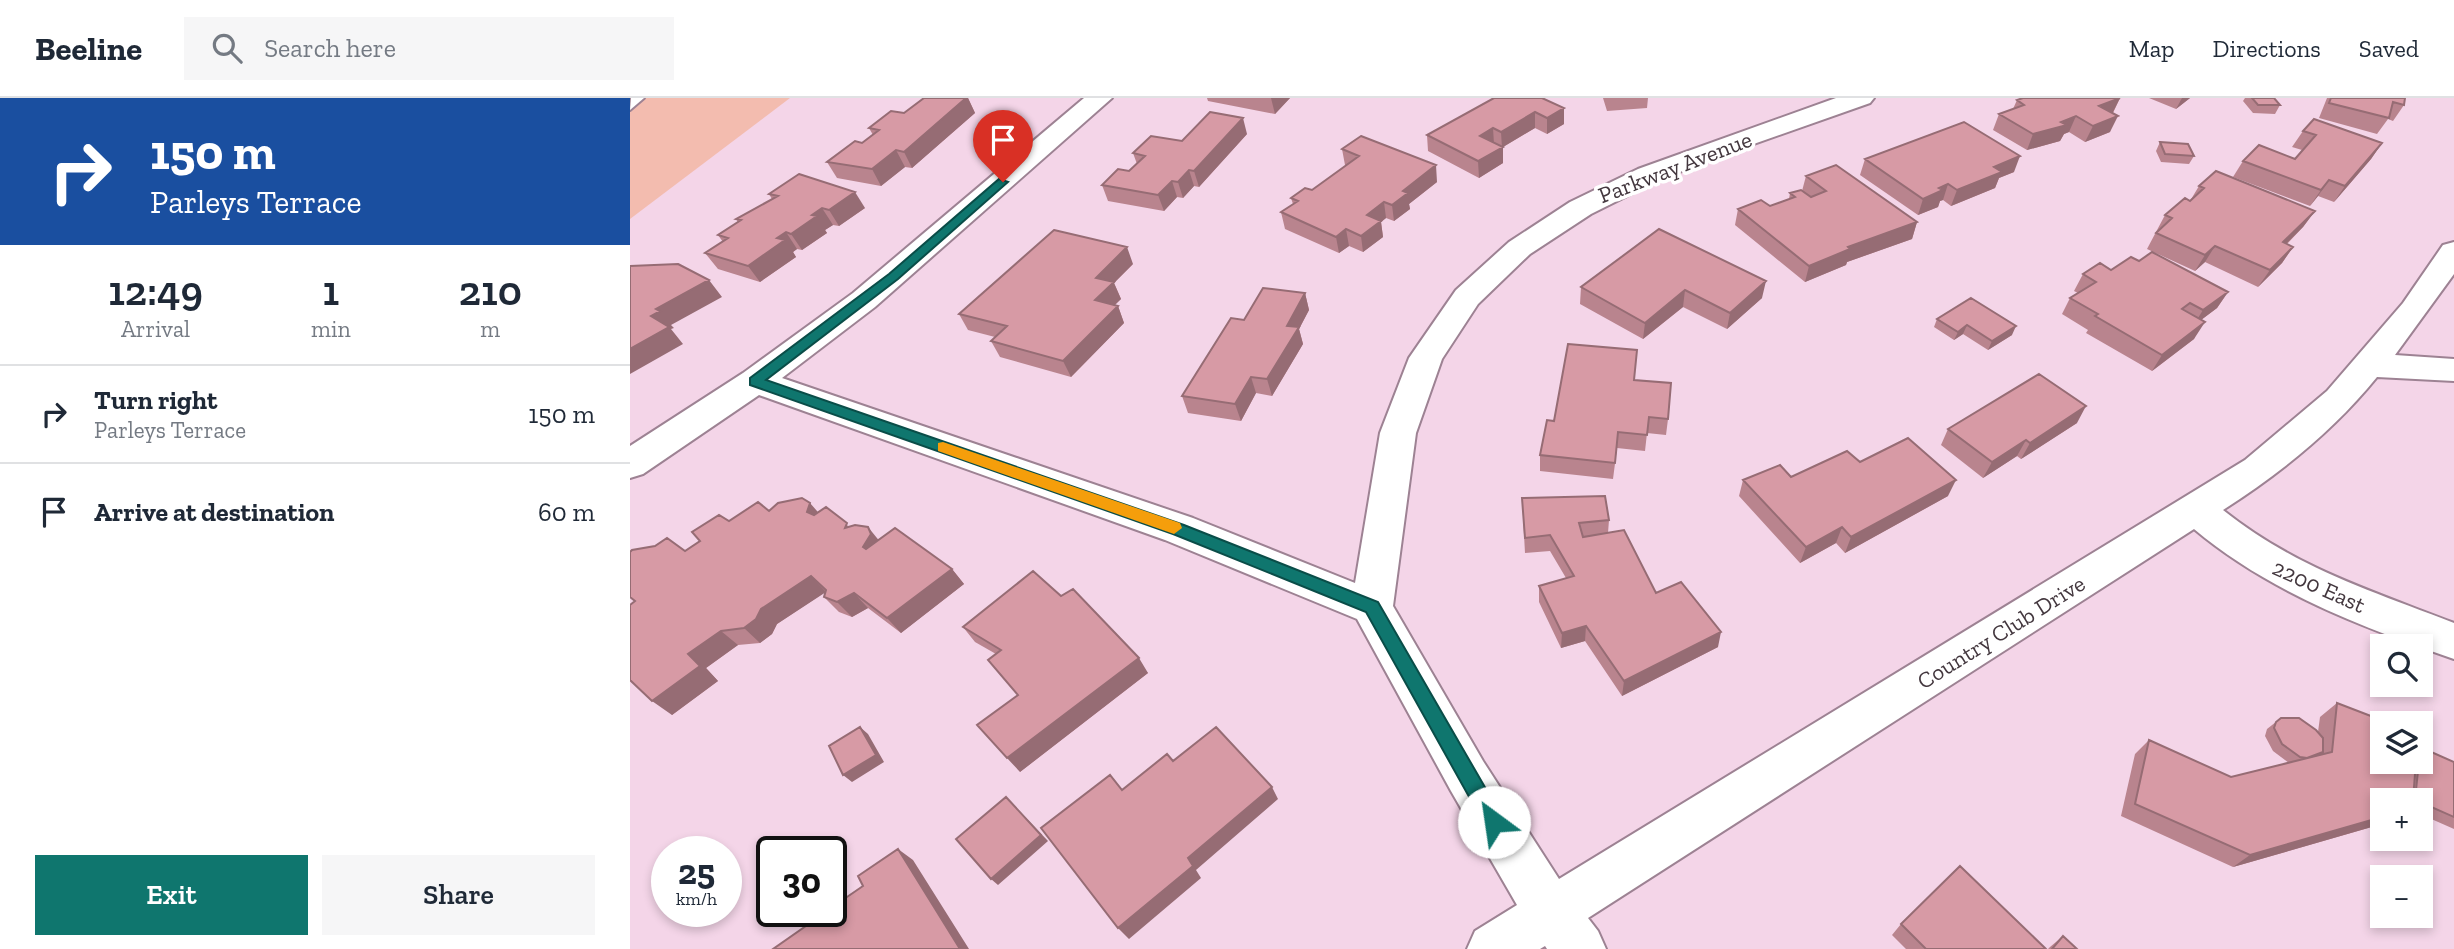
<!DOCTYPE html>
<meta charset="utf-8">
<style>
:root{--surface:#fff;--page:#f6f6f7;--text:#1f2937;--muted:#747a83;--line:#e0e1e3;--accent:#0f766e}
body{margin:0;font-family:"Zilla Slab",serif;background:var(--page);color:var(--text);height:100vh;display:flex;flex-direction:column;font-size:26px;white-space:nowrap}
*{box-sizing:border-box;margin:0}
p{font-size:23px;color:var(--muted)}
.icon{flex:none;width:38px;height:38px;fill:none;stroke:currentColor;stroke-width:2;stroke-linecap:round;stroke-linejoin:round}
.map{position:relative;flex:1;overflow:hidden}
.side{display:flex;flex-direction:column;background:var(--surface);width:630px}
.side>*{flex:none}
.banner{background:#1a4fa0;color:#fff;overflow:hidden}
.controls{position:absolute;left:1740px;top:536px;display:grid;gap:14px}
.controls a{display:grid;place-items:center;width:63px;height:63px;border-radius:0px;background:var(--surface);box-shadow:0 4px 10px #0003;font-size:35px}
.speed{position:absolute;left:21px;top:738px;display:flex;gap:14px;font-size:35px;font-weight:700;text-align:center}
.speed>*{display:grid;place-content:center;width:91px;height:91px;border-radius:50%;background:var(--surface);box-shadow:0 4px 10px #0003;line-height:1}
.speed small{font-size:18px;font-weight:400}
.speed .limit{border:4px solid #111;border-radius:10px;background:#fff;color:#111}
.pin{position:absolute;display:grid;place-items:center;width:60px;height:60px;color:#fff;margin:-72px -30px;border-radius:50% 50% 50% 0;rotate:-45deg;box-shadow:0 0 7px #0007}
.pin .icon{rotate:45deg}
.me{position:absolute;width:77px;margin:-38px;rotate:329deg;stroke-linejoin:round;filter:drop-shadow(0 0 5px #0008)}
.turn{display:flex;align-items:center;gap:24px;height:147px;padding:0 35px;font-size:32px}
.turn .icon{width:91px;height:91px;stroke-width:2.5}
.turn b{display:block;font-size:49px;line-height:60px}
.eta{display:flex;justify-content:space-evenly;align-items:center;height:119px;text-align:center}
.eta b{font-size:42px;font-weight:600;line-height:49px}
.action{display:flex;gap:14px;margin-top:auto;padding:14px 35px}
.action a{flex:1;height:80px;border-radius:0px;background:var(--accent);color:#fff;font-size:28px;font-weight:600;line-height:80px;text-align:center}
.action a+a{background:var(--page);color:var(--text)}
ul{padding:0;list-style:none}
li{display:flex;align-items:center;gap:21px;height:98px;padding:0 35px;border-top:2px solid var(--line)}
li div{flex:1}
li b{display:block;font-size:26px}
li em{font-style:normal}
header{display:flex;align-items:center;gap:42px;box-sizing:border-box;height:98px;padding:0 35px;background:var(--surface);border-bottom:2px solid var(--line)}
header strong{font-size:33px}
nav{display:flex;gap:38px;margin-inline-start:auto;font-size:24px}
.search{width:490px;height:63px;background:var(--page);display:flex;align-items:center;gap:18px;box-sizing:border-box;padding:0 24px;border-radius:0px;color:var(--muted);font-size:26px}
main{display:flex;flex:1;min-height:0}
.map>svg:first-child{display:block}
</style>
<header>
<strong>Beeline</strong>
<div class="search"><svg class="icon" aria-label="search" viewBox="0 0 24 24"><circle cx="10" cy="10" r="6"/><path d="M15 15l6 6"/></svg>Search here</div>
<nav><a>Map</a><a>Directions</a><a>Saved</a></nav>
</header>
<main>
<section class="side">
<div class="banner">
<div class="turn"><svg class="icon" aria-label="right" viewBox="0 0 24 24"><path d="M7 20v-9h11M14 6l5 5-5 5"/></svg><div><b>150 m</b>Parleys Terrace</div></div>
</div>
<div class="eta">
<div><b>12:49</b><p>Arrival</p></div>
<div><b>1</b><p>min</p></div>
<div><b>210</b><p>m</p></div>
</div>
<ul>
<li><svg class="icon" aria-label="right" viewBox="0 0 24 24"><path d="M7 20v-9h11M14 6l5 5-5 5"/></svg><div><b>Turn right</b><p>Parleys Terrace</p></div><em>150 m</em></li>
<li><svg class="icon" aria-label="arrive" viewBox="0 0 24 24"><path d="M6 21V4h12l-3 4 3 4H6"/></svg><div><b>Arrive at destination</b></div><em>60 m</em></li>
</ul>
<div class="action"><a>Exit</a><a>Share</a></div>
</section>
<div class="map">
<svg width="1824" height="851" viewBox="0 0 1824 851">
<rect width="100%" height="100%" fill="#f4d5e8"/>
<path fill="#f3bcaf" d="M0,0H160L0,121Z"/>
<g fill="none" stroke-linecap="round" stroke-linejoin="round">
<defs>
<path id="service" d="M14,0L0,12L1,0Z"/>
<path id="minor" d="M454,0H482L245,209L152,280L563,420L725,485L750,335L779,260L826,192L879,144L940,104L1008,71L1206,0H1244L1240,5L1098,55L1027,83L961,116L900,156L848,206L812,261L786,335L763,508L853,663L929,781L1615,362L1697,293L1773,205L1813,147L1824,144V176L1765,257L1824,261V283L1747,279C1704,332 1651,375 1593,412C1666,470 1739,492 1824,525V561C1732,529 1639,494 1564,431L958,820L968,833L976,851H917L915,848L910,851H837L845,833L887,807L821,693L727,521L535,442L129,297L13,376L0,380V348L113,275L223,195Z"/>
</defs>
<use href="#service" stroke="#9d8293" stroke-width="4"/>
<use href="#minor" stroke="#9d8293" stroke-width="4"/>
<use href="#service" fill="#fff" fill-rule="evenodd"/>
<use href="#minor" fill="#fff" fill-rule="evenodd"/>
</g>
<path fill="#b9848e" d="M294,0H338L345,15L282,70L275,69L251,88L207,80L197,64L232,45L243,37L239,30L274,15Z
M577,0H660L645,16L578,3Z
M912,0L934,26L917,36L905,30L873,49V65L849,80L798,53L797,37Z
M973,0H1018L1017,10L977,13Z
M1490,0L1483,15L1480,34L1455,44L1439,34L1434,36L1430,43L1397,52L1363,32L1369,16L1383,11L1387,2Z
M1519,0H1560L1546,11Z
M1615,0H1644L1650,7L1645,16L1623,15L1613,3Z
M1697,0H1775L1774,7L1763,23L1758,21L1747,36L1689,20Z
M1673,33L1752,45L1741,61L1704,104L1688,98L1680,108L1603,79L1613,63L1665,61L1672,52L1662,49Z
M617,36L569,89L564,88L553,100L547,99L534,113L478,103L472,87L499,73L507,66L503,55L552,43Z
M1530,44L1564,58L1559,66L1531,64L1526,53Z
M712,51L807,84L779,106L780,111L764,123L756,120L751,124L753,139L733,154L719,148L709,155L655,131L651,114L663,106L661,100L682,92L716,68L715,67Z
M1235,61L1384,74L1369,80L1365,90L1321,108L1313,102L1310,103L1308,109L1288,117L1230,77Z
M1176,78L1287,124L1282,141L1217,164L1216,167L1175,184L1105,127L1108,111L1140,108L1159,101L1160,95L1172,93Z
M1569,88L1685,113L1673,129L1657,146L1663,149L1652,165L1628,189L1575,164L1565,173L1517,151L1535,117L1560,103Z
M139,96L235,110L209,128L203,127L195,132L197,135L172,152L167,151L163,154L166,159L130,184L88,171L75,155L93,144L88,137L108,124L106,121L142,101Z
M1029,131L1132,200L1097,231L1053,209L1013,241L950,206L951,189Z
M1509,163L1598,194L1587,210L1571,222L1564,241L1522,273L1456,235L1458,232L1432,216L1440,200L1448,195L1444,193L1453,176L1481,172Z
M503,166L484,185L491,201L484,207L488,208L494,225L441,279L370,259L361,243L365,239L338,232L329,216Z
M675,195L679,212L669,231L673,246L642,298L626,295L611,323L558,315L552,298L614,222Z
M1307,221L1382,237L1358,252L1333,236L1324,242L1304,229Z
M1004,282L1038,321L1036,337L1017,335L1015,353L987,350L983,381L910,373V357L924,323Z
M1447,325L1391,361L1387,358L1353,380L1311,347L1318,331Z
M1230,364L1318,398L1215,455L1206,445L1170,465L1109,398L1113,382L1161,379Z
M892,400L979,422L978,435L1026,495L1088,549L992,598L955,543L931,550L909,504V488L936,480L920,453L895,455Z
M139,413L188,414L249,442L322,471L334,486L271,535L238,510L222,519L209,514L194,499L195,494L147,526L142,536L130,545L108,547L76,570L88,583L42,617L5,503L55,453Z
M431,498L518,575L390,674L388,597L358,562L366,556L345,544L333,529Z
M1707,605L1752,663L1824,664V731L1790,716V702H1752V726L1603,769L1491,718L1505,656L1519,642L1601,679L1659,665L1643,653L1635,638L1637,631L1651,620L1688,634L1690,619Z
M1271,826L1416,851H1276L1262,837Z
M1433,838L1447,851H1418L1420,849Z"/>
<path fill="#966c74" d="M336,0H338L345,15L282,70L274,54Z
M641,0H660L645,16Z
M1490,0L1482,16L1469,8Z
M1552,0H1560L1546,11Z
M934,10V26L917,36V20Z
M905,14V30L873,49V65L849,80L848,63L872,50L871,34Z
M1446,18L1439,34L1434,36L1430,43L1397,52L1403,36Z
M1488,18L1480,34L1455,44L1463,28Z
M613,20L617,36L569,89L564,73Z
M863,30L864,46L850,38Z
M1752,45L1741,61L1704,104L1715,88Z
M266,52L275,69L251,88L242,71Z
M1390,58L1384,74L1369,80L1365,90L1321,108L1327,92L1364,69Z
M806,67L807,84L779,106L780,111L764,123L762,107L773,93Z
M559,72L564,88L553,100L548,84Z
M1699,82L1688,98L1680,108L1691,92Z
M542,83L547,99L534,113L528,97Z
M1318,86L1313,102L1310,103L1308,109L1288,117L1293,101L1309,90Z
M225,94L235,110L209,128L199,112Z
M754,104L756,120L751,124L753,139L733,154L731,138L737,117Z
M192,110L203,127L195,132L197,135L172,152L161,136L182,117Z
M1685,113L1673,129L1642,160L1653,144Z
M1287,124L1282,141L1217,164L1216,167L1175,184L1179,168L1218,149Z
M716,131L719,148L709,155L706,139Z
M156,134L167,151L163,154L166,159L130,184L118,168L147,140Z
M1585,148L1575,164L1565,173L1575,157Z
M497,149L503,166L484,185L491,201L473,219L465,202L466,180Z
M1663,149L1652,165L1628,189L1640,172Z
M79,182L92,199L41,227L44,230L41,231L53,246L0,276V251L26,211Z
M1136,183L1132,200L1097,231L1100,215Z
M1055,192L1053,209L1013,241L1015,225Z
M1598,194L1587,210L1563,228L1573,212Z
M675,195L679,212L669,231L673,246L642,298L637,281L657,228Z
M488,208L494,225L441,279L433,263Z
M1575,224L1564,241L1522,273L1532,257Z
M1337,227L1333,236L1324,242L1328,234Z
M1386,228L1382,237L1358,252L1362,243Z
M621,279L626,295L611,323L605,306Z
M1456,308L1447,325L1391,361L1400,345Z
M1396,342L1387,358L1353,380L1362,364Z
M1326,382L1318,398L1215,455L1221,439Z
M180,405L194,421L177,414Z
M238,429L251,445L246,464L233,449Z
M1212,429L1206,445L1170,465L1176,449Z
M322,471L334,486L271,535L257,520Z
M181,478L196,494L147,526L142,536L130,545L114,530L131,511Z
M224,495L238,510L222,519L207,504Z
M956,528L955,543L931,550L932,535Z
M91,533L108,547L76,570L88,583L42,617L22,603L58,556Z
M1091,534L1088,549L992,598L994,583Z
M509,560L518,575L390,674L377,660Z
M230,629L238,636L254,664L222,684L213,677Z
M642,689L648,701L566,772L571,780L499,841L488,830L558,760Z
M376,699L418,743L368,787L361,781Z
M1752,719V726L1603,769L1620,757Z
M268,751L283,762L339,851H330Z"/>
<path fill="#d79aa5" stroke="#966c74" stroke-width="2" d="M294,0H336L274,54L266,52L242,71L197,64L225,43L232,45L249,32L239,30L261,13L274,15Z
M864,0H912L934,10L917,20L905,14L871,34L863,30L850,38L873,49L848,63L797,37Z
M1393,0H1490L1469,8L1488,18L1463,28L1446,18L1431,24L1437,27L1403,36L1369,16L1394,7L1387,2Z
M1622,0H1644L1650,7H1628Z
M1701,0H1775L1774,7L1763,4L1759,20L1699,5Z
M580,14L613,20L564,73L559,72L548,84L542,83L528,97L472,87L488,71L499,73L515,58L503,55L521,38L552,43Z
M1684,21L1752,45L1715,88L1699,82L1691,92L1613,63L1629,47L1665,61L1686,37L1673,33Z
M1334,24L1390,58L1364,69L1372,74L1327,92L1318,86L1309,90L1313,92L1293,101L1235,61Z
M731,38L806,67L773,93L778,95L762,107L754,104L737,117L751,123L731,138L716,131L706,139L651,114L668,103L661,100L675,90L682,92L729,58L712,51Z
M1530,44L1558,46L1564,58L1535,56Z
M1206,67L1287,124L1218,149L1220,151L1179,168L1108,111L1131,102L1140,108L1165,99L1160,95L1171,92L1181,99L1196,93L1176,78Z
M1586,73L1685,113L1653,144L1663,149L1640,172L1585,148L1575,157L1526,135L1542,120L1535,117L1555,100L1560,103L1574,90L1569,88Z
M169,76L225,94L199,112L192,110L182,117L187,118L161,136L156,134L147,140L155,142L118,168L75,155L98,140L88,137L111,122L106,121L148,98L139,96Z
M1029,131L1136,183L1100,215L1055,192L1015,225L951,189Z
M424,132L497,149L466,180L484,184L465,202L488,208L433,263L361,243L377,228L329,216Z
M1522,154L1598,194L1573,212L1560,205L1552,211L1575,224L1532,257L1465,218L1468,216L1440,200L1466,184L1453,176L1470,165L1481,172L1501,159L1509,163Z
M48,166L79,182L26,211L30,213L21,218L39,229L0,251V168Z
M633,190L675,195L657,228L669,229L637,281L621,279L605,306L552,298L601,220L614,222Z
M1341,200L1386,228L1362,243L1337,227L1328,234L1307,221Z
M938,246L1007,252L1004,282L1041,285L1038,321L1019,319L1017,337L988,334L985,365L910,357L917,322L924,323Z
M1409,276L1456,308L1400,345L1396,342L1362,364L1318,331Z
M1278,340L1326,382L1221,439L1212,429L1176,449L1113,382L1150,367L1161,379L1217,353L1230,364Z
M975,398L979,422L949,425L953,439L994,432L1026,495L1051,484L1091,534L994,583L956,528L932,535L909,488L944,478L920,437L895,440L892,400Z
M172,400L180,405L177,414L184,417L196,409L217,425L215,430L225,427L238,429L241,436L233,449L236,451L265,430L322,471L257,520L224,495L207,504L194,499L196,492L181,478L131,511L126,521L114,530L91,533L58,556L70,568L22,603L0,582V507L5,503L0,499V454L2,452L25,448L37,440L55,453L70,443L62,434L89,417L99,423L128,404L139,413L148,405Z
M403,473L431,498L443,491L509,560L377,660L347,627L388,597L358,562L371,552L333,529Z
M1707,605L1759,625H1752V663H1786L1783,702H1752V719L1620,757L1505,706L1519,642L1601,679L1702,654Z
M1651,620H1669L1686,632L1693,640V654L1677,660L1670,659L1652,646L1644,630L1646,624Z
M230,629L246,657L213,677L199,648Z
M586,629L642,689L558,760L563,768L488,830L411,730L480,677L492,692L537,656L543,663Z
M1790,649L1824,664V719L1790,704V702H1785L1789,663H1790Z
M376,699L411,737L361,781L326,741Z
M268,751L330,851H143L196,814H201V810L233,788L228,778Z
M1330,768L1416,851H1296L1271,826Z
M1433,838L1447,851H1422Z"/>
<path fill="#0f766e" stroke="#0a4d48" stroke-width="2" d="M369,81L378,84L268,181L136,282L554,427L748,504L871,717L874,724L871,731L864,733L857,731L736,514L543,436L120,287V280L259,176Z"/>
<path fill="#f59e0b" d="M313,344L550,425L552,430L544,436L308,353V345Z"/>
<g text-anchor="middle" stroke-width="7" stroke-linejoin="round" paint-order="stroke">
<g font-size="23" fill="#43373e" stroke="#fff">
<text transform="translate(1045 69) rotate(-21)" y="8">Parkway Avenue</text>
<text transform="translate(1689 488) rotate(24)" y="8">2200 East</text>
<text transform="translate(1371 534) rotate(-32)" y="8">Country Club Drive</text>
</g>
</g>
</svg>
<div class="controls">
<a><svg class="icon" aria-label="search" viewBox="0 0 24 24"><circle cx="10" cy="10" r="6"/><path d="M15 15l6 6"/></svg></a>
<a><svg class="icon" aria-label="layers" viewBox="0 0 24 24"><path d="M12 4l9 5-9 5-9-5zM3 14l9 5 9-5"/></svg></a>
<a>+</a>
<a>−</a>
</div>
<div class="speed"><div>25<small>km/h</small></div><div class="limit">30</div></div>
<div class="pin" style="left:373px;top:84px;background:#d93025"><svg class="icon" aria-label="arrive" viewBox="0 0 24 24"><path d="M6 21V4h12l-3 4 3 4H6"/></svg></div>
<svg class="me" style="left:864px;top:724px" viewBox="-20 -20 40 40"><circle r="19" fill="#fff"/><path d="M0-13L10 11 0 6-10 11z" fill="#0f766e"/></svg>
</div>
</main>
